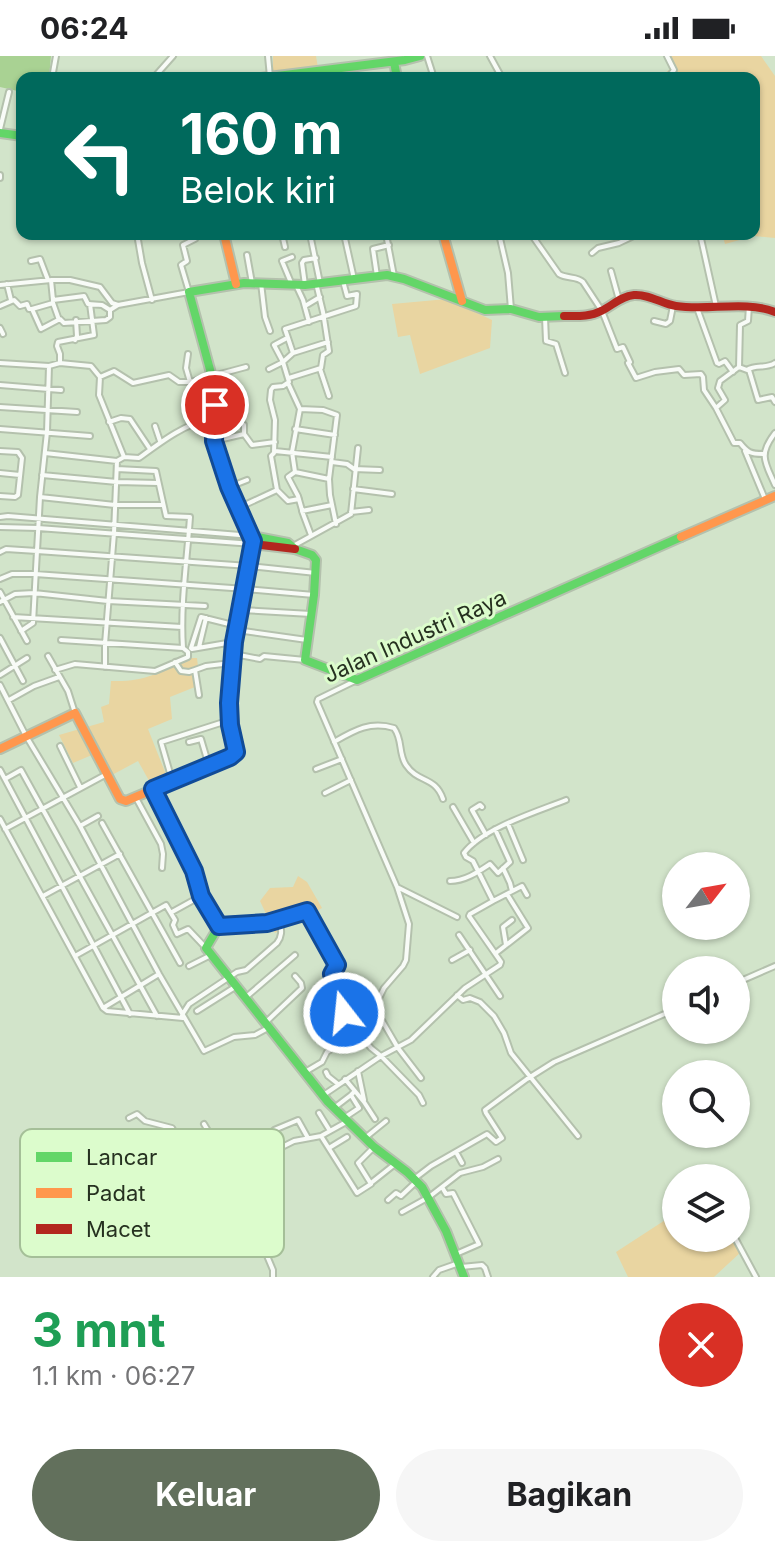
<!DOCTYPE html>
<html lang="id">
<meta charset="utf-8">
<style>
:root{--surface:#fff;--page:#f6f6f6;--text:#202124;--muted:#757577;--accent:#62705c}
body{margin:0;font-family:Inter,sans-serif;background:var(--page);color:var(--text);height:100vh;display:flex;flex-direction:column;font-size:30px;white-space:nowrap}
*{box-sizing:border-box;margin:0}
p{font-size:26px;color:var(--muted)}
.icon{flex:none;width:44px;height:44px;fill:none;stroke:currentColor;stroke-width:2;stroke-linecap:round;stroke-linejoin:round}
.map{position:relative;height:1221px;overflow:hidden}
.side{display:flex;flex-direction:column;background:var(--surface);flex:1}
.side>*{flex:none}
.top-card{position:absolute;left:16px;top:16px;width:744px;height:168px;border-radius:16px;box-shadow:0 2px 6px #0004;background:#00695c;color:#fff;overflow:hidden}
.needle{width:52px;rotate:59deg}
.tools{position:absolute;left:662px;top:796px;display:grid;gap:16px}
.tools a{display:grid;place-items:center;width:88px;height:88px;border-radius:50%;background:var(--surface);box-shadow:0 2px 6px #0004;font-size:40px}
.pin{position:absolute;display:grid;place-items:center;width:68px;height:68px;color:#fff;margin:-34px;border:4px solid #fff;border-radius:50%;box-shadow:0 2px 8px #0007}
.me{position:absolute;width:88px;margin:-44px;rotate:344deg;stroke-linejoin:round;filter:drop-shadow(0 0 6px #0008)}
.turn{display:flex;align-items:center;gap:28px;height:168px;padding:0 32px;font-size:36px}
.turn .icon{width:104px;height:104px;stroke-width:2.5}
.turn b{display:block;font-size:56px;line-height:68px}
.round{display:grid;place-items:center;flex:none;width:84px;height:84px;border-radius:42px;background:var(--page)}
.summary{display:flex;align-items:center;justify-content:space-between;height:136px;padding:0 32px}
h1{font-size:48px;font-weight:700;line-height:60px;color:#1e9e55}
.cta{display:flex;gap:16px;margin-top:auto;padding:16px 32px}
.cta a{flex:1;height:92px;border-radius:48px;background:var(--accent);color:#fff;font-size:32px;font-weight:700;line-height:92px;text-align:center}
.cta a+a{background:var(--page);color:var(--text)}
.status{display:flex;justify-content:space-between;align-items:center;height:56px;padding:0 40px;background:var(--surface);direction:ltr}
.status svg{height:22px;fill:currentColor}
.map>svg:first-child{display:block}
</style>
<div class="status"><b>06:24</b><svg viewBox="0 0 49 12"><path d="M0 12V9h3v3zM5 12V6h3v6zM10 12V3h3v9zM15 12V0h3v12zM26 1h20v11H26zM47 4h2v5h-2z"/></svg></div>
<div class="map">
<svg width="775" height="1221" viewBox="0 0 775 1221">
<rect width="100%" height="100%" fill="#d2e4ca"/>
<path fill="#e9d5a1" d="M273,0H316L319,18L295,22H238L273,16Z
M665,0H761L775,20V182L754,180L725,188L722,178H754V22H660L671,12Z
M447,243L492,264L490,292L420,318L410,279L398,281L392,248Z
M186,602H197L200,629L170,641L172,663L148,673L167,721L152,730L138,705L112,719L99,696L73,707L59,679L104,666L101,651L109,648L111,625C145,626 157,618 186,602Z
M298,820L307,826L322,852L275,877L260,845L270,832L293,831Z
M676,1157V1182H735L742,1195L714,1221H628L616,1196Z"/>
<path fill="#a9d293" d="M0,0H51L49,22H22V36L0,31Z"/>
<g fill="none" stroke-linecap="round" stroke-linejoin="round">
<defs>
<path id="street" d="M268,0L270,21
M427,0L434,22
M490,0L502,22
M667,0L674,14L668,22
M157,18L173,0
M52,22L56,0
M0,73L9,36
M0,119V122
M137,178L142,207L152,244
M282,178L285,191
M310,178L320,227
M344,178L354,223
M386,178L394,220
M499,178L508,217L511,253
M531,178L559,218C567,223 577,220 583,226L602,255L617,293L623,291L630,306L628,307L636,322L655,316L679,313L684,319L701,318L703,321L704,334L716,352L734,387H740C748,397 751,398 763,398
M700,178L716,250
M592,197L598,192L619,187L638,178
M247,199L252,227
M31,205L40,203L48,224
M611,215L619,244
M377,220L373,193L389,189
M51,224L53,244
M261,227L265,261L270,275
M7,228L11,244
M0,229L51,224H70L100,231L112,247L118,249L189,236L181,209L187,205L183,189L195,183
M292,229L282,205L292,201
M296,229L303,244L309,266
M305,229L302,207L304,204L316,202
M53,247L59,264
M0,250L14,244L20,250L27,248L29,253H32L41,273L60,263L64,267L106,264L110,261V254L118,249
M305,250L320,241
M697,252L717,307L719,308L725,305L733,316
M32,253L53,247V244L84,240L88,248L102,249L110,254
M545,261L546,285L556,288L565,317
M654,265L666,268L670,265L673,250
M0,272L3,278
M75,284L77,280L76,264
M293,297L328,286
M188,298L186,312L190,326L246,311
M0,307L49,310L60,307L91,310L100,321L99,339L124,401
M60,307V298L57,290L58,286L94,279L90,248
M739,311L740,269L748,265L749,250
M269,313L283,306L274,289L287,282
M320,313L329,340
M749,314L758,344L772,341L775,346
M100,321L114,315L133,327L169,319L179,326H190
M289,322L321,312L323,299L329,295L323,256L316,227
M288,327L300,353L292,396L295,416L329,423
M0,329L61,334
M0,351L77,356
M716,352L725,344L718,332L720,325L739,311L747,314C756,308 766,313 775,307
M300,353L323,354L337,359L329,423L330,439L336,468
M109,366L121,362L130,363L150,393
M155,370L160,385
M0,373L90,380
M295,373L335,379
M775,377C758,399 765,406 775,429
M244,378L252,389L275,386
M214,385L244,378V369
M0,395L18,396L22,402L18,439L15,441L0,440
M275,395L332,401
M745,395L765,443
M45,397L117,405L124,401L139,402C165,383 182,370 213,361
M332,406L347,408L354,413L380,414
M295,416L288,421L298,440L302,454
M0,417L20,419
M42,419L117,426L158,427
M229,431L247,424
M353,433L392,438
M277,434L271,400L274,397L275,364L270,344L271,334L273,331L283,330L289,326L283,306L293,297L285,273L356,250L357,238L347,240L343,225
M40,441L115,449H163
M238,452L277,434L288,445L299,443
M351,456L369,454
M0,461L8,460L252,480
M0,471L38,472L253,488
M311,479L302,455L332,449
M293,490L351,458L358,392
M0,496L6,493L37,495L249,510L316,517
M0,523L12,518H35L246,533L314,539
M0,536L27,585
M0,546L15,538L34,537L108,545L205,550
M241,554L311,558
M13,561L182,571
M237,574L307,584
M21,575L33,567L40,441L47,376L49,310
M0,582L23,625
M61,584L183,592C180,549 187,505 190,461L166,460L156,415L117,413
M233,586L192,593L191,592L201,561L237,570
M199,591L206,562
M234,598L260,603L264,600L305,604
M48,600L68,635L75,657
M175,606L181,615L189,616L195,614
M105,611V588L114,477L117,405
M55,614L75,608L155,615L188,601V596L183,592
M0,619L27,602
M357,624L318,643L317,646L397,831L409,868L406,904L403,910L384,932L361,979
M0,629L26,680L80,770L159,918L204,995L234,981L255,979L268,972
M199,639L195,614L206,610L231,607
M9,644L34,630L59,621
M189,686L201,683L209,710
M334,686C355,674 370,665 394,672C403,684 398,697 406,709C418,727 435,720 443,743
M60,690L80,731
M316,713L342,703
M0,714L130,958
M5,723L21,714L157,960
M172,724L161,686L230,664
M325,737L351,724
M136,742L161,788L163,798L162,812
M453,751L474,787
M482,751L480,749L472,754L486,779
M0,763L103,952L107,955L118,956L183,962
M102,767L180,907
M508,768L523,804
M80,770L98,760
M5,773L105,719
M503,812L510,827L512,835
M450,825C465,825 478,816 490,808L498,817L510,806L495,773
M399,832L457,861
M43,840L120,798
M493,845L522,830L527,839
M172,856L201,840
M219,870L267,867L307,855L337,909L332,918L346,942L345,960L371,992L381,1000L419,1039L423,1047
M459,879L500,940
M506,889L503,871L512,864
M496,897L528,872L507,838
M75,900L166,849L175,864L173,869L177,878L188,873L206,892
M452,904L470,894
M189,910L211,899
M736,927L775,910
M457,939L463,944L470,942L480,946L494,960L504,977L511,997L578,1080
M245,942L295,899
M103,952L159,918
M197,955L235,931
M372,956L380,961L398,992L421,1022
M182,959L189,948L237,916L246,914L277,887C283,879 281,873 280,864
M265,967L302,932L301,927L295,920
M358,1015L364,1044
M305,1016L322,1006L327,996L333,992L361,979
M326,1016L328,1020L338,1028
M345,1023L364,1046L375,1063
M322,1040L381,1000L411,984L465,932L500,909L501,906L469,860L470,858L493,845L473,805L466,801L464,797C483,772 536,756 566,744
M334,1052L351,1039
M319,1057L330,1075
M129,1062L137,1058L145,1065L172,1072L192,1106
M344,1062L359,1052L351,1039L354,1036
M204,1068L220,1095
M321,1080L357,1137L371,1128L358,1107L374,1091
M365,1082L386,1065
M245,1085L253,1110
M236,1089L245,1113
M281,1089L274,1074L298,1064L308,1082
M329,1092L347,1081
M456,1096L462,1107
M187,1108L254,1081L264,1100
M156,1112C182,1099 183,1101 196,1126L211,1119L222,1122L258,1107
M222,1122L229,1141L225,1144L227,1154L222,1160L233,1188L260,1179
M414,1123L431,1110L487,1078L496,1086L502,1082L486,1057L485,1054L527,1023L554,1006L676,953
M196,1126L204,1140L199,1145L203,1155L197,1162L201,1172L200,1177L207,1194L212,1197
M371,1127L395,1108
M442,1131L446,1138L453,1137L479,1188L456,1198
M236,1144L255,1137
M388,1144L396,1137L401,1140L417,1125
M402,1156L429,1141L460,1117L483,1111L498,1103
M735,1182L756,1221
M461,1211L482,1209L485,1212L488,1221
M273,1221V1214L265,1195L257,1162L255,1118L258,1107L264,1100L294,1085L321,1080L348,1065
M433,1221L439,1214L459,1207"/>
<path id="fast" d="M394,6L397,22
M261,22L405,4L420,0
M0,77L22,80
M252,480L288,487L295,493L312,499L316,504L314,539L305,604L357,624L681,481
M243,539L253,485L229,431L214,385L215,349L212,321L189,236L244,227L305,229L387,219L404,223L485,254L511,253L539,261L564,260
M153,733L194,815L201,840L219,870L206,892L328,1046L374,1091L407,1116L422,1131L446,1175L464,1221"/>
<path id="slow" d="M224,178L236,228
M443,178L462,245
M681,481L775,440
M0,693L75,657L120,743L126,745L230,701L236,696C224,642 233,593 243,539"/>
<path id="jam" d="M564,260C577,260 590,261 601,255C612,250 621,240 634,239C650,238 662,248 676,250C709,255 744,244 775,256
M253,488L295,493"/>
</defs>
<use href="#street" stroke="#b4c1ad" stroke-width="8"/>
<use href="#fast" stroke="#b4c1ad" stroke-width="12"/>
<use href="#slow" stroke="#b4c1ad" stroke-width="12"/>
<use href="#jam" stroke="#b4c1ad" stroke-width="12"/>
<use href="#street" stroke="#f8fbf7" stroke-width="4"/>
<use href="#fast" stroke="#63d668" stroke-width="8"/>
<use href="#slow" stroke="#ff974d" stroke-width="8"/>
<use href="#jam" stroke="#b3261e" stroke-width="8"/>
</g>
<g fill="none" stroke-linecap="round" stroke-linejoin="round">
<defs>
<path id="route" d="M215,349L214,385L229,431L253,485L234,586L229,647L230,669L236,696L230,701L153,733L194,815L201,840L219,870L267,867L307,855L337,909L332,918L346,942L344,957"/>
</defs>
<use href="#route" stroke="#114b97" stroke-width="20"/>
<use href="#route" stroke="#1a73e8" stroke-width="14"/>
</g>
<g text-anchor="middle" stroke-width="6" stroke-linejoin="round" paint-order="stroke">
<g font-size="22" fill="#263120" stroke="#dcfccc">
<text transform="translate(415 580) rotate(-24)" y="8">Jalan Industri Raya</text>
</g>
</g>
<rect x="20" y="1073" width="264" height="128" rx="12" fill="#dcfccc" stroke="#a5bf98" stroke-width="2"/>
<rect x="36" y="1096" width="36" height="10" fill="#63d668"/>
<rect x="36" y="1132" width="36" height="10" fill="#ff974d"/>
<rect x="36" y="1168" width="36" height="10" fill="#b3261e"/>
<g font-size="22" fill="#263120">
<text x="86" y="1109">Lancar</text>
<text x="86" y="1145">Padat</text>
<text x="86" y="1181">Macet</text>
</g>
</svg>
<div class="tools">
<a><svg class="needle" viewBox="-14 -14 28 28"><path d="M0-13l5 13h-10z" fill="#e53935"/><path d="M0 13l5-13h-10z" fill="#757577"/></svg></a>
<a><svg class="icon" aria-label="sound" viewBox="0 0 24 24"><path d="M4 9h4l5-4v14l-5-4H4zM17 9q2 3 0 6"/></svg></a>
<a><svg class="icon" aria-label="search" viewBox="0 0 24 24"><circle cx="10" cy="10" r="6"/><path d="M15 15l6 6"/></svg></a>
<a><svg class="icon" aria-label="layers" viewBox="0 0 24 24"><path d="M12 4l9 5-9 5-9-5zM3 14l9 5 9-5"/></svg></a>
</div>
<div class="pin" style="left:215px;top:349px;background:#d93025"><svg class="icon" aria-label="arrive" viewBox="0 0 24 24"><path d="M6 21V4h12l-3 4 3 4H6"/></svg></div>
<svg class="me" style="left:344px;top:957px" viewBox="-20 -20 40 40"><circle r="17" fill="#1a73e8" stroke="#fff" stroke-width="3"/><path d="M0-11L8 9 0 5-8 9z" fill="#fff"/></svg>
<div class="top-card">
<div class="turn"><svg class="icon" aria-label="left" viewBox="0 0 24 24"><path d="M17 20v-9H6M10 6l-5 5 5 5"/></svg><div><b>160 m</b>Belok kiri</div></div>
</div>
</div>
<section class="side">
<div class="summary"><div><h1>3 mnt</h1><p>1.1 km · 06:27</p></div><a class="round" style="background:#d93025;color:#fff"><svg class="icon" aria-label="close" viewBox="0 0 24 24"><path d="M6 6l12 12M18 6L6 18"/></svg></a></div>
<div class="cta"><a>Keluar</a><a>Bagikan</a></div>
</section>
